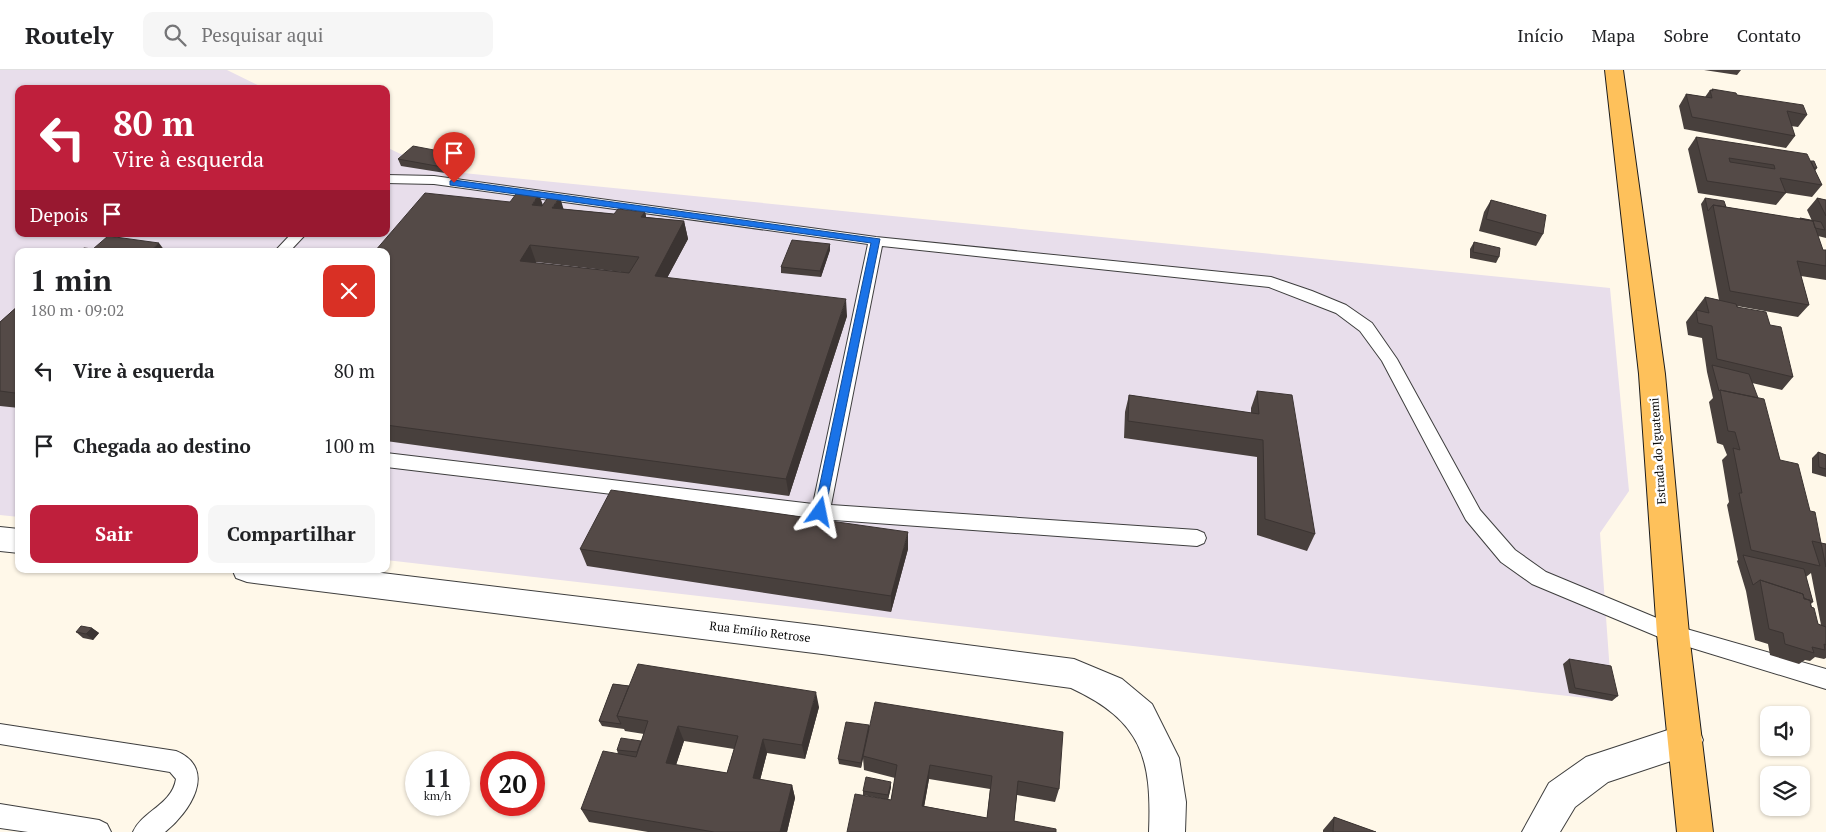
<!DOCTYPE html>
<html lang="pt">
<meta charset="utf-8">
<style>
:root{--surface:#fff;--page:#f6f6f6;--text:#202124;--muted:#757577;--line:#e0e0e0;--accent:#bf1f3c}
body{margin:0;font-family:"PT Serif",serif;background:var(--page);color:var(--text);height:100vh;display:flex;flex-direction:column;font-size:19px;white-space:nowrap}
*{box-sizing:border-box;margin:0}
p{font-size:16px;color:var(--muted)}
.icon{flex:none;width:28px;height:28px;fill:none;stroke:currentColor;stroke-width:2;stroke-linecap:round;stroke-linejoin:round}
.map{position:relative;flex:1;overflow:hidden}
.sheet{position:absolute;left:15px;top:178px;width:375px;height:325px;display:flex;flex-direction:column;background:var(--surface);border-radius:10px;box-shadow:0 1px 4px #0004}
.sheet>*{flex:none}
.hud{position:absolute;left:15px;top:15px;width:375px;height:152px;border-radius:10px;box-shadow:0 1px 4px #0004;background:#bf1f3c;color:#fff;overflow:hidden}
.buttons{position:absolute;left:1760px;top:636px;display:grid;gap:10px}
.buttons a{display:grid;place-items:center;width:50px;height:50px;border-radius:10px;background:var(--surface);box-shadow:0 1px 4px #0004;font-size:25px}
.speed{position:absolute;left:405px;top:681px;display:flex;gap:10px;font-size:25px;font-weight:700;text-align:center}
.speed>*{display:grid;place-content:center;width:65px;height:65px;border-radius:50%;background:var(--surface);box-shadow:0 1px 4px #0004;line-height:1}
.speed small{font-size:12px;font-weight:400}
.speed .limit{border:8px solid #d22;background:#fff;color:#111}
.pin{position:absolute;display:grid;place-items:center;width:42px;height:42px;color:#fff;margin:-51px -21px;border-radius:50% 50% 50% 0;rotate:-45deg;box-shadow:0 0 5px #0007}
.pin .icon{rotate:45deg}
.me{position:absolute;width:55px;margin:-28px;rotate:12deg;stroke-linejoin:round;filter:drop-shadow(0 0 4px #0008)}
.turn{display:flex;align-items:center;gap:18px;height:105px;padding:0 15px;font-size:22px}
.turn .icon{width:65px;height:65px;stroke-width:2.5}
.turn b{display:block;font-size:35px;line-height:42px}
.then{display:flex;align-items:center;height:48px;padding:0 15px;background:#0003;gap:10px;font-size:19px}
.round{display:grid;place-items:center;flex:none;width:52px;height:52px;border-radius:10px;background:var(--page)}
.head{display:flex;align-items:center;justify-content:space-between;height:85px;padding:0 15px}
h1{font-size:30px;font-weight:700;line-height:38px}
.button{display:flex;gap:10px;margin-top:auto;padding:10px 15px}
.button a{flex:1;height:58px;border-radius:10px;background:var(--accent);color:#fff;font-size:20px;font-weight:700;line-height:58px;text-align:center}
.button a+a{background:var(--page);color:var(--text)}
ul{padding:0;list-style:none}
li{display:flex;align-items:center;gap:15px;height:75px;padding:0 15px}
li div{flex:1}
li b{display:block;font-size:19px}
li em{font-style:normal}
header{display:flex;align-items:center;gap:30px;box-sizing:border-box;height:70px;padding:0 25px;background:var(--surface);border-bottom:1px solid var(--line)}
header strong{font-size:24px}
nav{display:flex;gap:28px;margin-inline-start:auto;font-size:18px}
.search{width:350px;height:45px;background:var(--page);display:flex;align-items:center;gap:12px;box-sizing:border-box;padding:0 18px;border-radius:10px;color:var(--muted);font-size:19px}
.map>svg:first-child{display:block}
</style>
<header>
<strong>Routely</strong>
<div class="search"><svg class="icon" aria-label="search" viewBox="0 0 24 24"><circle cx="10" cy="10" r="6"/><path d="M15 15l6 6"/></svg>Pesquisar aqui</div>
<nav><a>Início</a><a>Mapa</a><a>Sobre</a><a>Contato</a></nav>
</header>
<div class="map">
<svg width="1826" height="762" viewBox="0 0 1826 762">
<rect width="100%" height="100%" fill="#fff8e9"/>
<path fill="#e8deeb" d="M0,0H227L266,19H19V164H386V77L434,100L1610,218L1629,421L1600,463L1612,631L386,490V181H19V447L0,445Z"/>
<g fill="none" stroke-linecap="round" stroke-linejoin="round">
<defs>
<path id="lane" d="M386,105L434,106L876,167L1271,207L1312,221L1346,235L1372,253L1397,289L1480,440L1515,480L1546,502L1676,556L1826,599V619L1666,570L1532,514L1501,492L1466,450L1382,291L1360,261L1336,243L1269,217L882,176L831,435L1197,460L1204,463L1206,468L1204,473L1197,476L820,449L386,397V383L813,434L868,174L434,114L386,113Z
M291,164H306L290,181H275Z
M0,654L176,681C219,699 189,743 165,762H133C142,741 172,735 176,709L170,702L0,674Z
M0,734L99,750L107,754L111,762H28L0,758Z"/>
<path id="street" d="M0,457L19,459V483L0,481Z
M232,499H349L822,556L1074,589L1122,609L1152,634L1179,688L1186,732L1185,762H1149C1152,688 1142,651 1071,618L822,584L247,512L236,508Z
M1686,654L1698,658L1703,670L1698,682L1608,712L1575,737L1560,762H1522L1549,713L1586,687Z"/>
<path id="primary" d="M1605,0H1623L1665,304L1689,564L1713,762H1677L1657,564L1639,304Z"/>
</defs>
<use href="#lane" stroke="#3e3e3e" stroke-width="2"/>
<use href="#street" stroke="#3e3e3e" stroke-width="2"/>
<use href="#primary" stroke="#1c1c1c" stroke-width="2"/>
<use href="#lane" fill="#fff" fill-rule="evenodd"/>
<use href="#street" fill="#fff" fill-rule="evenodd"/>
<use href="#primary" fill="#fec15b" fill-rule="evenodd"/>
</g>
<path fill="#48403d" fill-rule="evenodd" d="M1704,0H1741L1737,5Z
M1712,19L1737,25L1807,45L1798,57L1791,56L1795,66L1786,78L1684,59L1679,36L1686,24L1705,27L1710,20H1711Z
M1696,67L1811,91L1817,98L1815,101L1822,115L1812,127L1786,123L1776,135L1698,123L1688,79Z
M398,89L458,90L445,103L401,96Z
M1705,128L1726,137L1812,151L1807,140L1817,128L1826,130V168L1818,166L1823,180H1826V210L1801,206L1809,235L1798,247L1737,236L1770,255L1793,307L1782,320L1752,313L1780,390L1810,441L1821,473L1826,474V588L1824,589L1815,587L1810,591L1805,590L1799,594L1770,585L1768,574L1755,570L1746,521L1737,491L1738,490L1727,435L1729,432L1722,390L1727,385L1723,375L1717,373L1709,332L1713,328L1707,302L1702,268L1688,265L1686,252L1705,227L1719,230L1701,134ZM1811,503L1821,555L1818,554L1811,534L1813,532L1806,507Z
M1491,130L1543,164L1536,176L1479,161L1484,142Z
M510,132L543,135L564,139L614,144L645,142L646,147L684,151L688,169L667,208L847,246L789,426L386,371V181ZM536,192L630,203L536,193Z
M1474,172L1499,187L1496,193L1470,188V179Z
M830,174V180L821,207L781,203V197Z
M19,235V338L0,336V252Z
M1257,321L1315,464L1307,481L1257,465V387L1124,368L1125,342L1129,325L1251,343V338Z
M1818,382L1826,385V407L1812,403V388Z
M580,479H908L891,542L587,496Z
M92,558L99,563L93,570L83,568L76,562Z
M1569,589L1618,626L1612,631L1569,623L1563,594Z
M613,614L819,637L805,689L767,683L760,710L792,715L795,728L787,762H648L589,752L581,739L618,684L617,680L641,671L644,664L625,661L624,659L602,656L599,651ZM684,671L734,679L727,703L676,695Z
M869,655V659L1059,719L1055,732L1017,725L1014,751L1056,762L863,725V721L891,717L888,729L891,730L895,708L864,700L863,688L861,698L839,694L838,689ZM929,709L990,719L987,748L924,736Z
M1334,747L1376,762H1323V760Z"/>
<path fill="#3b3432" d="M455,84L458,90L445,103L442,97Z
M539,124L545,141L532,135Z
M560,127L565,144L552,138Z
M645,142L649,159L641,147Z
M684,151L688,169L659,223L655,206Z
M159,173L165,181H150Z
M830,174V180L821,207L820,201Z
M530,175L536,192L526,208L520,191Z
M846,229L847,246L789,426L786,409Z
M19,320V326L15,323Z
M908,462V479L891,542V526Z
M92,558L99,563L93,570L86,564Z
M816,622L819,637L805,689L802,675Z
M869,655V660L861,698V693Z
M678,656L684,671L672,707L666,693Z
M763,669L767,683L757,722L753,708Z
M930,695L929,709L922,749V736Z
M891,712V717L888,730V725Z
M792,715L795,728L787,762H780Z"/>
<path fill="#544a47" stroke="#3b3432" fill-rule="evenodd" d="M1712,19L1736,23L1737,25L1803,35L1807,45L1787,41L1795,66L1692,47L1686,24L1712,28L1710,20L1713,21Z
M1696,67L1807,84L1822,115L1780,108L1786,123L1707,111ZM1729,88L1774,95L1775,99L1730,92Z
M413,76L455,84L442,97L398,89Z
M1811,91H1814L1817,98H1814Z
M519,120L539,124L532,135L542,136L549,126L560,127L552,138L614,144L618,139L645,142L641,147L684,151L655,206L846,229L786,409L386,355V181H375L425,123L510,132ZM530,175L639,187L629,203L520,191Z
M1705,128L1724,131L1726,137L1713,135L1708,141Z
M1817,128L1826,130V146Z
M1491,130L1546,145L1543,164L1486,149Z
M1713,135L1813,151L1823,180H1826V196L1797,191L1809,235L1730,221Z
M1800,148L1821,152L1825,160L1815,158L1813,151L1800,149Z
M108,166L159,173L150,181H80L84,178L93,179Z
M792,170L830,174L820,201L781,197Z
M1474,172L1500,178L1499,187L1473,182Z
M1705,227L1736,234L1737,237L1766,242L1770,255L1781,257L1793,307L1717,289L1712,256L1698,253L1696,240L1709,243Z
M19,235V320L15,323L0,321V252Z
M1712,295L1749,304L1758,328L1720,320L1719,321Z
M1720,320L1764,329L1780,390L1798,394L1810,441L1815,442L1821,473L1812,471L1820,496L1751,480L1739,423H1742L1733,378L1740,380L1735,362L1728,361Z
M1257,321L1292,325L1315,464L1265,449L1263,370L1128,351L1129,325L1259,344Z
M1818,382L1826,385V399L1819,397Z
M611,420L908,462L891,526L580,479Z
M1821,473L1826,474V497Z
M1743,485L1804,499L1813,532L1804,528L1803,524L1760,510L1753,515Z
M1760,510L1803,524L1804,529L1810,530L1811,537L1814,538L1818,554L1826,557V575L1824,574L1825,580L1812,577L1814,583L1785,574L1783,563L1769,559Z
M81,556L92,558L86,564L76,562Z
M1569,589L1611,596L1618,626L1575,618Z
M638,594L816,622L802,675L763,669L753,708L792,715L780,762H714L581,739L603,681L636,687L648,651L617,646ZM678,656L738,666L727,703L666,693Z
M613,614L629,616L617,646L621,654L599,651Z
M875,632L1063,662L1059,719L1018,711L1014,751L1056,759V762H847L855,724L891,730L897,695L863,686ZM930,695L992,706L987,748L922,736Z
M846,652L869,655L861,693L838,689Z
M621,668L641,671L637,682L617,680Z
M866,707L891,712L888,725L863,721Z
M1334,747L1376,762H1333Z"/>
<path fill="#1a73e8" stroke="#114b97" d="M454,110L880,169L824,446L820,447L814,442L871,173L450,115V111Z"/>
<g text-anchor="middle" stroke-width="5" stroke-linejoin="round" paint-order="stroke">
<g font-size="12" fill="#0b0b0b" stroke="#fff">
<text transform="translate(1658 381) rotate(-94)" y="4">Estrada do Iguatemi</text>
<text transform="translate(760 562) rotate(7)" y="4">Rua Emílio Retrose</text>
</g>
</g>
</svg>
<div class="buttons">
<a><svg class="icon" aria-label="sound" viewBox="0 0 24 24"><path d="M4 9h4l5-4v14l-5-4H4zM17 9q2 3 0 6"/></svg></a>
<a><svg class="icon" aria-label="layers" viewBox="0 0 24 24"><path d="M12 4l9 5-9 5-9-5zM3 14l9 5 9-5"/></svg></a>
</div>
<div class="speed"><div>11<small>km/h</small></div><div class="limit">20</div></div>
<div class="pin" style="left:454px;top:113px;background:#d93025"><svg class="icon" aria-label="arrive" viewBox="0 0 24 24"><path d="M6 21V4h12l-3 4 3 4H6"/></svg></div>
<svg class="me" style="left:820px;top:442px" viewBox="-20 -20 40 40"><path d="M0-17L14 15 0 8-14 15z" fill="#1a73e8" stroke="#fff" stroke-width="4"/></svg>
<div class="hud">
<div class="turn"><svg class="icon" aria-label="left" viewBox="0 0 24 24"><path d="M17 20v-9H6M10 6l-5 5 5 5"/></svg><div><b>80 m</b>Vire à esquerda</div></div>
<div class="then">Depois<svg class="icon" aria-label="arrive" viewBox="0 0 24 24"><path d="M6 21V4h12l-3 4 3 4H6"/></svg></div>
</div>
<section class="sheet">
<div class="head"><div><h1>1 min</h1><p>180 m · 09:02</p></div><a class="round" style="background:#d93025;color:#fff"><svg class="icon" aria-label="close" viewBox="0 0 24 24"><path d="M6 6l12 12M18 6L6 18"/></svg></a></div>
<ul>
<li><svg class="icon" aria-label="left" viewBox="0 0 24 24"><path d="M17 20v-9H6M10 6l-5 5 5 5"/></svg><div><b>Vire à esquerda</b></div><em>80 m</em></li>
<li><svg class="icon" aria-label="arrive" viewBox="0 0 24 24"><path d="M6 21V4h12l-3 4 3 4H6"/></svg><div><b>Chegada ao destino</b></div><em>100 m</em></li>
</ul>
<div class="button"><a>Sair</a><a>Compartilhar</a></div>
</section>
</div>
